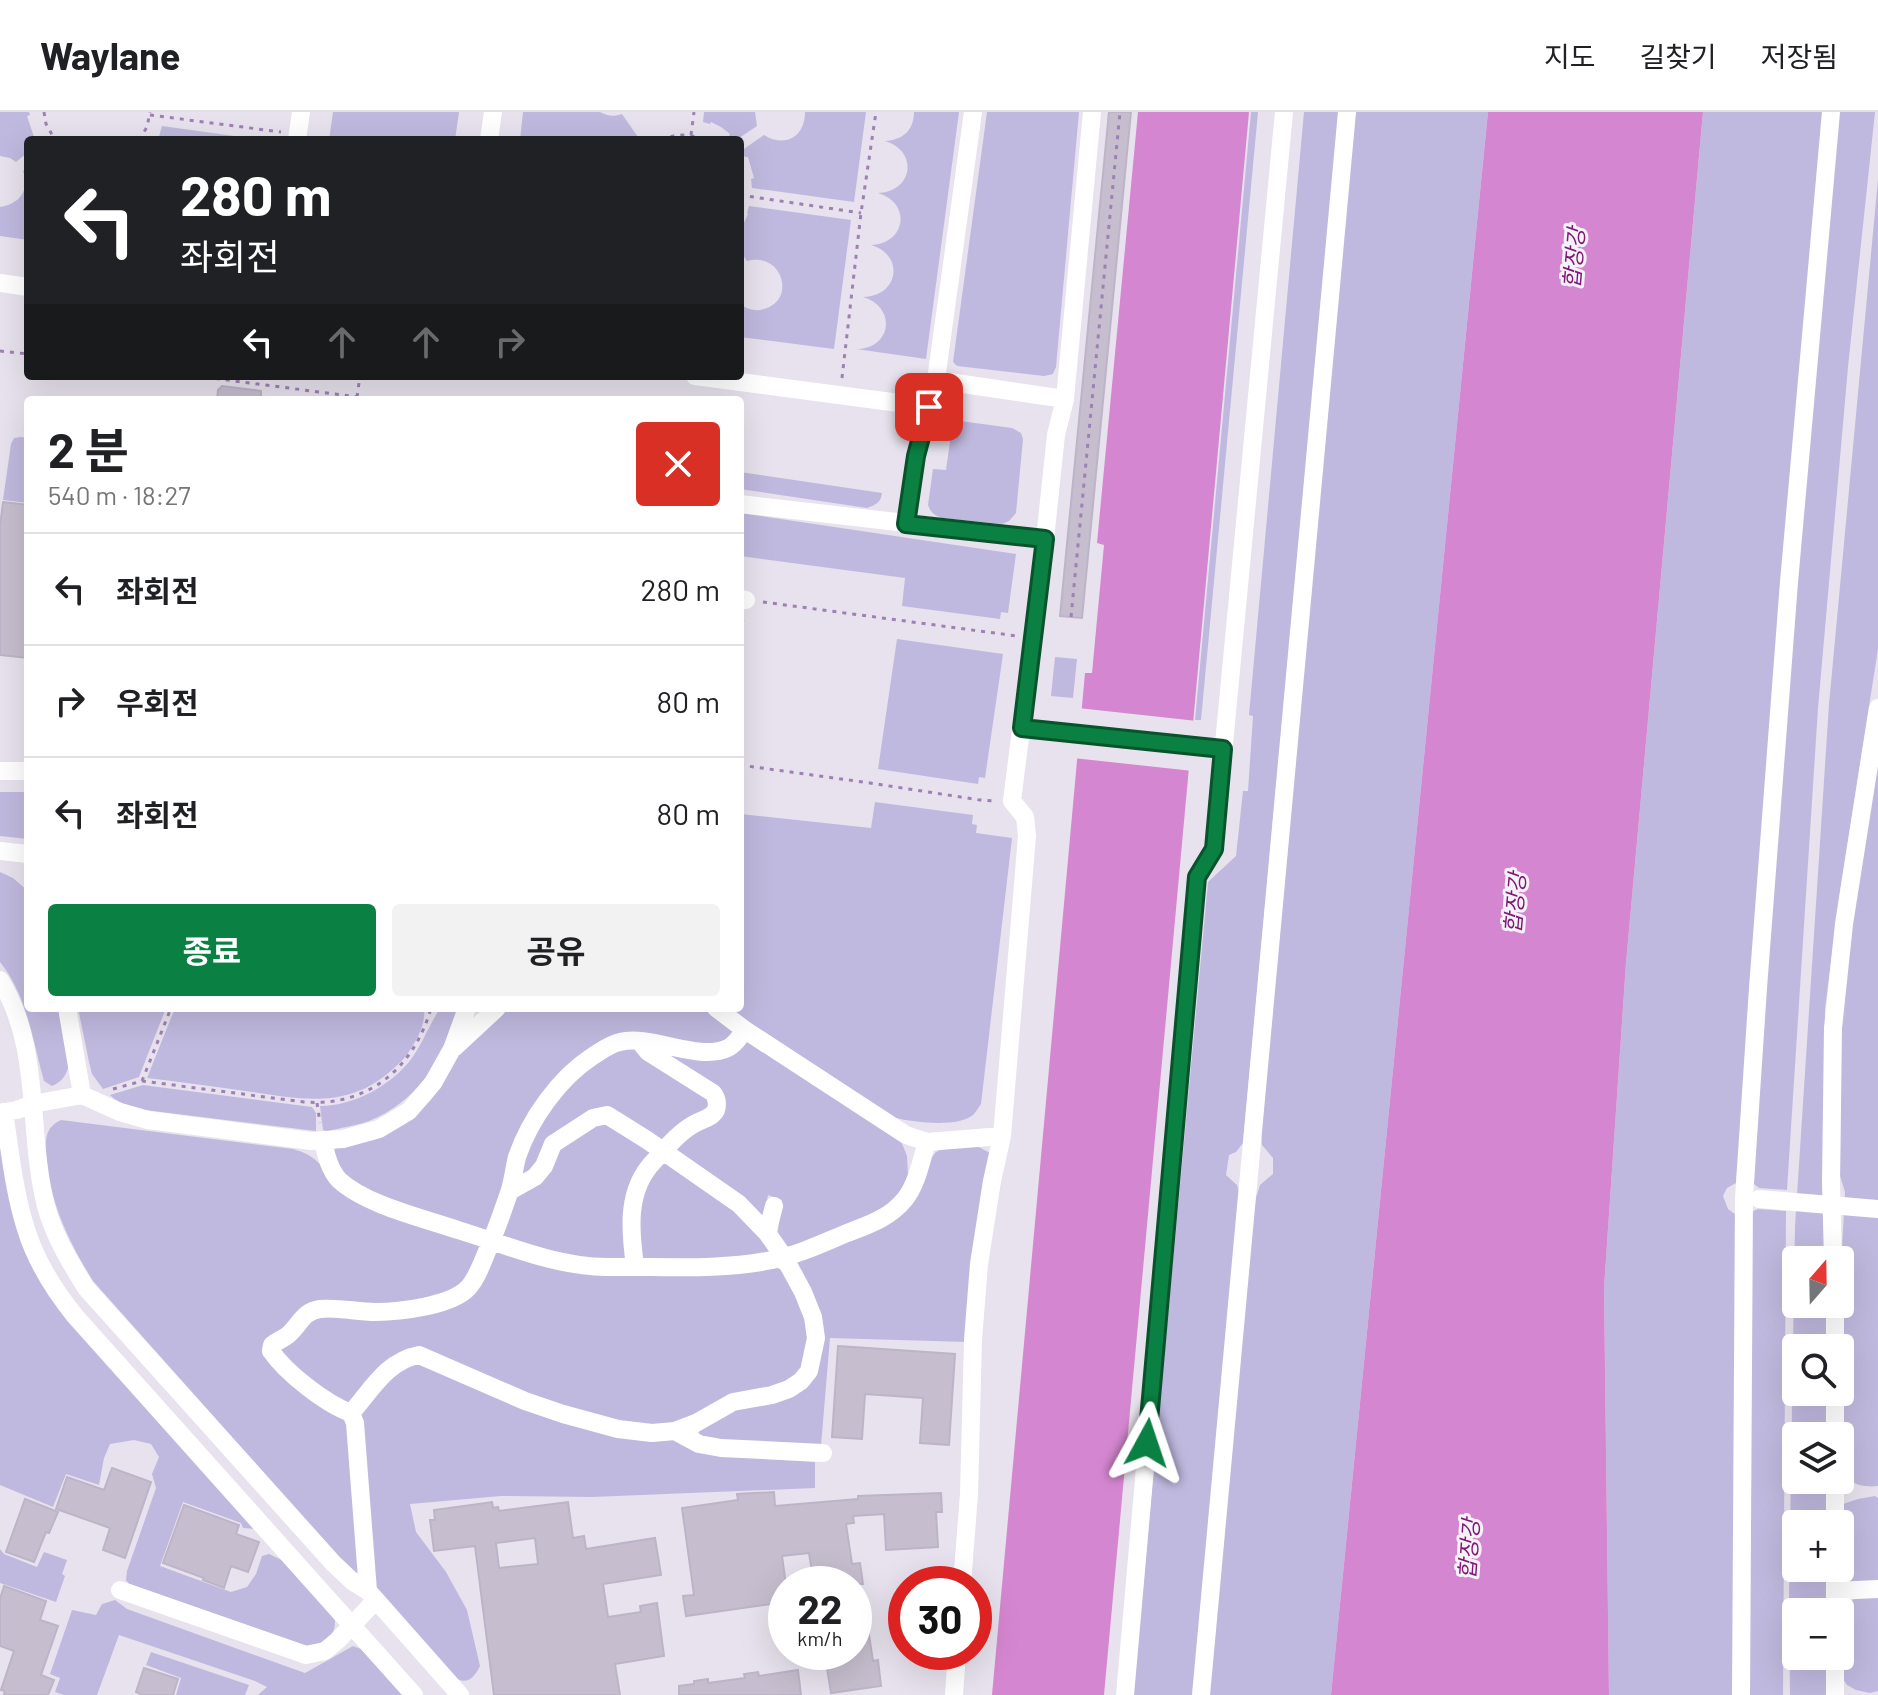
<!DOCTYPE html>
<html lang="ko">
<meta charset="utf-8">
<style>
:root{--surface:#fff;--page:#f2f2f2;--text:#202124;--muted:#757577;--line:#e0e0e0;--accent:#0b8043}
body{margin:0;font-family:Barlow,"Noto Sans KR",sans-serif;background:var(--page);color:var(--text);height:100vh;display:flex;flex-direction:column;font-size:30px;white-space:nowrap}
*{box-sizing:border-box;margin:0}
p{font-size:26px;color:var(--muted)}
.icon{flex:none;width:44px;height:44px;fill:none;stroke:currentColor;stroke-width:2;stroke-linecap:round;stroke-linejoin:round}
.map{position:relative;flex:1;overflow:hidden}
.drawer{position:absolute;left:24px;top:284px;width:720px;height:616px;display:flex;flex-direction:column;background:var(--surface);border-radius:8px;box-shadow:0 8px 32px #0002}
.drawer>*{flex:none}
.guide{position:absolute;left:24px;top:24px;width:720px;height:244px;border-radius:8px;box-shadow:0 8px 32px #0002;background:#202124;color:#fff;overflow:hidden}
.needle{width:52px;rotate:20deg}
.controls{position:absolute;left:1782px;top:1134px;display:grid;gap:16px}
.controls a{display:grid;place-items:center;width:72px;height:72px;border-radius:8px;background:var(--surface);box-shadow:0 8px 32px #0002;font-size:40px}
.speed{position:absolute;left:768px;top:1454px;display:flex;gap:16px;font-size:40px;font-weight:700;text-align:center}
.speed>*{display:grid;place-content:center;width:104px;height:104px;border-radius:50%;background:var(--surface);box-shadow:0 8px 32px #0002;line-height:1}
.speed small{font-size:20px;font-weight:400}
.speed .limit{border:12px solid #d22;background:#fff;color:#111}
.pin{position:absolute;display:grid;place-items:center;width:68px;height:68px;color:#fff;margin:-34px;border-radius:16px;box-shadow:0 4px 12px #0006}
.me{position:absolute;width:88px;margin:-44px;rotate:5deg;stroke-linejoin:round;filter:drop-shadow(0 0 6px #0008)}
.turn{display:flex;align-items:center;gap:28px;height:168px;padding:0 24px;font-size:36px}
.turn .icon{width:104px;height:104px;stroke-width:2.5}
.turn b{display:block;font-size:56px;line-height:68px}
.lanes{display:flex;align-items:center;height:76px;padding:0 24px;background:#0003;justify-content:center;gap:40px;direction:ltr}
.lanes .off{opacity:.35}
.round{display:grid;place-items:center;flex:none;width:84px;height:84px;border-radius:8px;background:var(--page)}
.overview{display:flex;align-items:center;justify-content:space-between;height:136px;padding:0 24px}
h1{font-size:48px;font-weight:700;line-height:60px}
.button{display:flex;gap:16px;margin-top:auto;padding:16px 24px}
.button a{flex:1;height:92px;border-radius:8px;background:var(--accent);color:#fff;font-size:32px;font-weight:700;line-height:92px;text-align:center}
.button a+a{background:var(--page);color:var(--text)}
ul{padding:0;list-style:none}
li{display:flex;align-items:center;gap:24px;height:112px;padding:0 24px;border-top:2px solid var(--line)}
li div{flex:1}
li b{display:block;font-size:30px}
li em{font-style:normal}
header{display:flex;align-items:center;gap:48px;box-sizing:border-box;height:112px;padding:0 40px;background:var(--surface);border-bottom:2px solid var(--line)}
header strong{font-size:38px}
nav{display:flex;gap:44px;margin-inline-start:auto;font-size:28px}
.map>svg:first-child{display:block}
</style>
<header>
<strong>Waylane</strong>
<nav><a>지도</a><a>길찾기</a><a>저장됨</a></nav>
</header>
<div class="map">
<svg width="1878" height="1583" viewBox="0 0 1878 1583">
<rect width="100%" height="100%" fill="#e7e2ed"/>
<path fill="#c0b9df" d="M0,0H29L30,3L27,4L34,25H36L38,28H28V40L16,50L10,46L0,44Z
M333,0H459L455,28H329Z
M523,0H600C607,4 614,5 622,2L638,25L635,28H520Z
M704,0H755L757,14L736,28H733L729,24L730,22L721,15L711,10L710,12L703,10Z
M805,0H866L854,90L752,76L751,67L754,66L748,45H745L741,39L764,23C785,36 805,25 805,0Z
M914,0H959L926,247L856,237C892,237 897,195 863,185C899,184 905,143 871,133C906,132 912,91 878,81C913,80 919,39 885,29C903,28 914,18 914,0Z
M987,0H1079L1056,255L1053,262L1044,264L957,254L953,250Z
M1251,0H1258L1201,608H1195Z
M1304,0H1339L1243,1031L1236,1040L1229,1043L1226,1063L1237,1073L1240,1083L1193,1583H1133L1208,770L1236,744L1243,679H1248L1253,604L1249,603Z
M1355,0H1488L1331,1583H1208L1254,1092L1260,1073L1273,1062V1046L1262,1033L1261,1022Z
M1703,0H1824L1736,1071L1727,1076L1723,1084L1728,1097L1739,1105L1737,1583H1609L1604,1176L1626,851Z
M1836,0H1875L1848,255L1818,596L1787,1078L1759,1076L1754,1072L1761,876Z
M162,14L263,28H158Z
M28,55V128L0,124V95C20,92 30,78 23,59Z
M1878,67V537L1840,779L1825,897L1824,1076L1827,1148H1796V1192H1829V1236H1796V1280H1829V1324H1796V1368H1829V1412H1796V1456H1829V1500H1796V1544H1828L1827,1583H1790L1789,1483L1795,1114L1829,592Z
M749,94L851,108L834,237L740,225V192C747,197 755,200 764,197C797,188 782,139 747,149C735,132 739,120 748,102L747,101Z
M953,308L1012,316L1021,321L1023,327L1016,401L1009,409L1002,412L942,406C934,403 931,401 928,393L933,357L946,358Z
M21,325L28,326V391L3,388L11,332L14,326Z
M740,360L882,381C881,390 876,393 867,396L740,377Z
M740,401L1016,442L1008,501L1001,500L1000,507L902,494L905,466L740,444Z
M897,527L1003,542L985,666L979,665L978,672L878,657Z
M1055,545L1077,547L1073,586L1051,584Z
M1878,644V1374C1861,1376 1845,1371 1842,1354V1136L1845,1080L1840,1064L1841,916L1851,815Z
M0,680H28V727L0,724Z
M875,690L973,703L972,712L977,713L976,721L1012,726L981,992C978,996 976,1000 973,1003C957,1016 914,1010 895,1006L728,896H740V702L871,716Z
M0,760L13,766L28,779V896H61C65,919 82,962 52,974L44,969C33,930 27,883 0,850Z
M78,896H166L139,965L103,977L92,962L89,950Z
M175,896H424C426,912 417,928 408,941C402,950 394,956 386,963C342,998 296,986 245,979C212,974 180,970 147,966Z
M440,896H457C446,945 417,990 369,1009C355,1014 340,1016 327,1019L323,1018L320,994C354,994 392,973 412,946C423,930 430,912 440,896Z
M504,896H708L736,918L725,932L704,936L634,924L562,965L488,1122L390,1091L341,1062L333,1039L336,1036L413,1005L429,990L442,973L461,937Z
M748,924L901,1029L907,1044L908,1064L901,1081L876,1103L787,1136L777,1126L782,1088L768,1083L763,1109L671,1038L719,996L655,936L682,940Z
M634,932L711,983L713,995L666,1031L609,1000L517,1072L519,1049L551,989L592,949Z
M143,973L312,995L316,1001V1019L145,998C132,996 119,992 110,983Z
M600,1007L655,1041L642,1057L629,1151L607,1152L497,1125L514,1081L555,1036Z
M61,1008L293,1037C314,1043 319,1050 332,1067L484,1133L462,1176L396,1194L345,1192L283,1216L263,1233L262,1240L348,1309L363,1462L354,1460L336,1442L93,1169C69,1130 50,1091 46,1045C45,1028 45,1015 61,1008Z
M0,1020L32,1147L256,1417L243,1416L241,1411L183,1390L160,1454L231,1480L247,1475L256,1462L262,1444L269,1442L286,1450L335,1506C336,1527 325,1531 306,1534L129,1472L126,1468L127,1459L156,1376L152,1362L159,1345L151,1332L134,1328L110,1332L104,1346L99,1373L66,1362L53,1395L0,1373Z
M977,1034L990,1041L967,1230L830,1226L821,1334L707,1329L699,1324V1316L716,1304L771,1287L817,1245L794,1151L878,1114L936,1040L945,1035Z
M662,1047L737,1096L774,1140L739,1147L638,1150V1083Z
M1758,1097L1786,1099L1783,1583H1745L1751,1100Z
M493,1134L529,1147L775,1155L786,1160L795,1173L812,1226L798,1265L696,1305L652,1317L564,1299L419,1239L355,1289L343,1292L281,1245L277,1235L308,1205L447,1192Z
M411,1250L473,1270L673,1324L718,1344L815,1350V1376L592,1385L501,1384L410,1392L416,1420L446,1460L467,1498L480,1554C474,1566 467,1573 455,1566L374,1474L358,1302L375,1278Z
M1875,1384L1878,1386V1471L1852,1470L1843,1466L1840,1458V1393L1858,1387Z
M0,1437L4,1442L37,1455L44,1440L67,1448L62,1462L65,1464L56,1490L0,1471Z
M1878,1483V1579L1870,1581L1856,1578L1847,1573L1841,1564L1846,1494C1854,1483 1865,1484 1878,1483Z
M115,1488L127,1497L305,1561L353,1534L361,1537L403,1583H258L267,1575L255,1569L119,1523L97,1583H64L55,1580L60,1566L50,1562L72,1498L96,1503L102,1492Z
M151,1540L249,1573L245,1583H176L181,1566L146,1553Z"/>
<path fill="#d586d0" d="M1138,0H1249L1104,1583H992L1085,561H1092L1104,433L1097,431Z
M1488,0H1703L1626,851L1604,1176L1609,1583H1331Z"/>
<path fill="#e7e2ed" d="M1078,596L1197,609L1193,659L1073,646Z"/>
<path fill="#c6bece" stroke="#bdb4c7" stroke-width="2" fill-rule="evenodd" d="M1109,0H1131L1082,506L1060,504Z
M222,274L261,279V288H217L218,278Z
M3,390L28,393V546L0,543V414Z
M838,1234L955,1242L949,1333L920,1331L923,1286L865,1282L862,1327L832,1325Z
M112,1356L151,1370L125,1446L103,1438L110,1416L56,1397L67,1365L104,1378Z
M774,1380L775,1394L858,1387V1384L941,1381L942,1400H936L938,1435L886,1438L884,1402L853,1404L854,1411L846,1412L852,1452L860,1451L863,1472H814L809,1441L782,1444L786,1473V1490L686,1504L683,1484L694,1483L682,1396L738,1388L737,1382Z
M25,1387L58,1400L49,1421L46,1420L34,1450L6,1440Z
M492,1390L493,1396L498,1395L499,1399L568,1390L573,1426L584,1424L586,1437L655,1426L661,1463L603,1472L608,1505L641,1500L640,1494L657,1491L664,1544L615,1552L620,1583H494L475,1434L434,1439L430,1408H435L434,1398ZM535,1426L538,1452L499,1456L496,1431Z
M184,1393L239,1413L236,1422L259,1430L248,1460L231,1454L224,1476L203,1468L204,1466L163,1451Z
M4,1474L46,1489L40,1508L58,1514L41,1563L54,1568L48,1583H4L5,1579L1,1578L14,1539L0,1534V1487Z
M862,1478L873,1549L878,1548L881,1574L831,1581L827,1556L833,1555L830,1540H854V1479Z
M144,1556L178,1567L173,1583H143L136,1580Z
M798,1558L801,1583H679V1574L694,1572V1569L708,1567V1571L745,1566L744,1562L758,1560L759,1564Z"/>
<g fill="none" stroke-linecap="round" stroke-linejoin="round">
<path stroke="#9f80b3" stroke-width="3" stroke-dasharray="4 6" stroke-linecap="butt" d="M44,0L46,12L55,28
M150,3L281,20
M691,23L694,0
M139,28L147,15L150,0
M661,28C676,21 691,22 706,28
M740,83L861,101
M0,239L28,242
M196,264L381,288
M842,266L861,101L876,0
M357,285L360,264
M763,490L1017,524
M1071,505L1120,0
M740,532L743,506
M740,653L870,671L980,688L996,689
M142,969L171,896
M113,977L142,969L304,990C368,995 414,956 431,896
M317,991L320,1011"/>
<path stroke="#fff" stroke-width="18" d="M297,28L301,0
M489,28L493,0
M0,171L28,175
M695,264L929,295
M936,268L1065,287
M740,392L1045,427
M906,412L916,344L936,268L973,0
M740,487L746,488
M1022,616L1223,637
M0,659H28
M0,739L28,742
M0,868C42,935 27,1020 46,1094C54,1124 70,1150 86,1176L333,1451L352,1469L368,1479L460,1583
M67,896L82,983
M716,896L745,918L906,1023L927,1030L1002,1024L1027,724L1025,705L1012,689L1045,427L1056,323L1065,287L1092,0
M454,936L497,896
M4,1000C10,1039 14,1080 26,1117C36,1150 54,1178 75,1204L414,1583
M0,1001L17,998L33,992L82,983L120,1000L148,1008L311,1029L343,1027L379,1017L409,999L433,971L452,937L467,896
M323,1029C326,1042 329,1057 339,1068C366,1093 423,1106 458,1118C507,1133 553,1154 606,1155C661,1154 718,1159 772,1148C798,1143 823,1131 847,1121C868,1113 890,1106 905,1087C917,1072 921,1049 927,1030
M510,1079L535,1065L544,1054L553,1032L593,1006L607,1003L647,1028L739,1092L767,1121L784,1145L803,1180L813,1205L816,1226L809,1259L801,1269L789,1277L772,1283L733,1290L696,1311L675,1319L652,1321L618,1317L563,1302L525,1289L419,1243C386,1249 371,1279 351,1301C326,1292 286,1261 271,1239L272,1233C277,1229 283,1227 288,1223C299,1214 303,1199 320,1197C338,1195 357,1200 375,1200C399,1200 451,1194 468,1176C478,1165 484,1146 490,1132C497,1116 503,1098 509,1081C513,1069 514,1057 517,1045C530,1007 559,966 593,944C601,939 610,932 620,930C650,922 699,950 728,936C736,932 740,924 745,918
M767,1121L774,1094
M1833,1148L1831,1071L1833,916L1844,812L1878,596
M635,1154C630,1118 626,1078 654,1049C666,1036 680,1019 696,1011C703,1007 712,1006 716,998C718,991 717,986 713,981L648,940L640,930
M1835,1192V1236
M1835,1280V1324
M351,1301L355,1311L368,1479
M675,1319L699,1332L721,1336L823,1341
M1835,1412V1368
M962,1472L969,1382L973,1228L979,1152L992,1069L1002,1024
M120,1478L306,1543L325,1539L338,1528L376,1488
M1835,1479L1878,1477
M1835,1500V1456
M954,1583L957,1540
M1125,1583L1197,765L1214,737L1284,0
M1201,1583L1347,0
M1741,1583L1744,1086L1758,876L1789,470L1831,0
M1835,1583V1544"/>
<path stroke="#fff" stroke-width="18" d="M1759,1087L1878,1097"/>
</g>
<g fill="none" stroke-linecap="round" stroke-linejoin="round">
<defs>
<path id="route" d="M929,295L916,344L906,412L1045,427L1022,616L1223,637L1214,737L1197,765L1147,1331"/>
</defs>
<use href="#route" stroke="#07532c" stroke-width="20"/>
<use href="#route" stroke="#0b8043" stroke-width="14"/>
</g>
<g text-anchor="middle" stroke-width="6" stroke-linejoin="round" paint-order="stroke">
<g font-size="22" font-style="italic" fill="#7f1776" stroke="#f5f3f9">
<text transform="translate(1574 146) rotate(-85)" y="8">합장강</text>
<text transform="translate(1515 791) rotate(-85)" y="8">합장강</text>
<text transform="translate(1469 1437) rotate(-86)" y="8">합장강</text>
</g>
</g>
</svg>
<div class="controls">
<a><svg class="needle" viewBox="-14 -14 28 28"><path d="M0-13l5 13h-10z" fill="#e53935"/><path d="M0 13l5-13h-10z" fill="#757577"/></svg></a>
<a><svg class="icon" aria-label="search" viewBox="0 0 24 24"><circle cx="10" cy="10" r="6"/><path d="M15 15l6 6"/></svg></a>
<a><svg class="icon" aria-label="layers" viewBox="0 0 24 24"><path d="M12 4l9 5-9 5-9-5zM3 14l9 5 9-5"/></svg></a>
<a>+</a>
<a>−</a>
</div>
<div class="speed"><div>22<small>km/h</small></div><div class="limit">30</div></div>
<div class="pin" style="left:929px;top:295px;background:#d93025"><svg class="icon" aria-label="arrive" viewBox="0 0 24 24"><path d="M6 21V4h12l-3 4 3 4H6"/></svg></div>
<svg class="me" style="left:1147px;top:1331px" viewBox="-20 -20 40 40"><path d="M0-17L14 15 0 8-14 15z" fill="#0b8043" stroke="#fff" stroke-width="4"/></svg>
<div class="guide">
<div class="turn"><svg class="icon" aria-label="left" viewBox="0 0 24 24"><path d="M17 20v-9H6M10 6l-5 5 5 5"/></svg><div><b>280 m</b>좌회전</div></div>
<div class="lanes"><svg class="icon" aria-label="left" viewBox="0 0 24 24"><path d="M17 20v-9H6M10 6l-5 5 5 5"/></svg><svg class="icon off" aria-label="ahead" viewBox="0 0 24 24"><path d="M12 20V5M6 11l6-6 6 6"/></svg><svg class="icon off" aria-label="ahead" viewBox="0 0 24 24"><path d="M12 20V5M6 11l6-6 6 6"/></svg><svg class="icon off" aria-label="right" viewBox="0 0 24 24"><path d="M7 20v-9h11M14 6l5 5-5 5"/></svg></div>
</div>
<section class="drawer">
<div class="overview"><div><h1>2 분</h1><p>540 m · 18:27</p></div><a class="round" style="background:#d93025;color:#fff"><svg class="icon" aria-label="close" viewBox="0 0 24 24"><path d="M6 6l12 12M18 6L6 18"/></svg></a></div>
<ul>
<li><svg class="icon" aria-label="left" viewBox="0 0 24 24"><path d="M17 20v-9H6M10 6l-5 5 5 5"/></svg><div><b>좌회전</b></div><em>280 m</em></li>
<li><svg class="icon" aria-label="right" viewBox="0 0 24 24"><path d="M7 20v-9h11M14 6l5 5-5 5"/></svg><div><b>우회전</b></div><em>80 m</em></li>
<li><svg class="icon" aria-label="left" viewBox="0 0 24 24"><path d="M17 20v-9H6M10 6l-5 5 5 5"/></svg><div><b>좌회전</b></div><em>80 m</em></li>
</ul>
<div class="button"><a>종료</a><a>공유</a></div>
</section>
</div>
